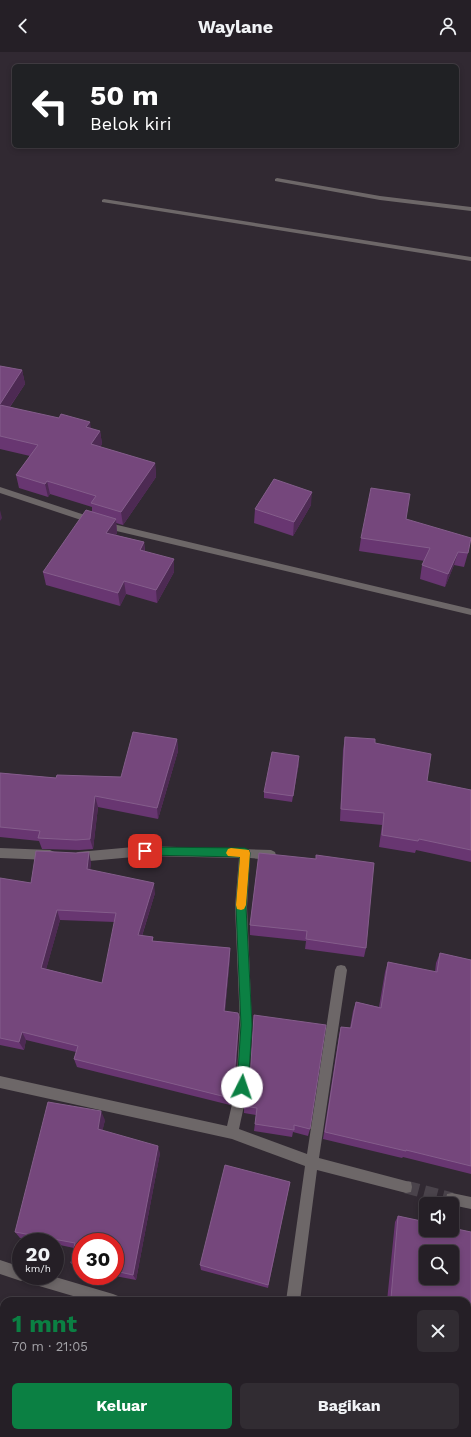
<!DOCTYPE html>
<html lang="id">
<meta charset="utf-8">
<style>
:root{--surface:#251f26;--page:#312c32;--text:#f1f3f6;--muted:#a3a2a7;--line:#423d43;--accent:#0b8043}
body{margin:0;font-family:"Work Sans",sans-serif;background:var(--page);color:var(--text);height:100vh;display:flex;flex-direction:column;font-size:15px;white-space:nowrap}
*{box-sizing:border-box;margin:0}
p{font-size:13px;color:var(--muted)}
.icon{flex:none;width:22px;height:22px;fill:none;stroke:currentColor;stroke-width:2;stroke-linecap:round;stroke-linejoin:round}
.map{position:relative;flex:1;overflow:hidden}
.drawer{position:absolute;left:0px;top:1245px;width:471px;height:140px;display:flex;flex-direction:column;background:var(--surface);border-radius:12px 12px 0 0;box-shadow:0 2px 6px #0003,0 0 0 1px var(--line)}
.drawer>*{flex:none}
.hud{position:absolute;left:12px;top:12px;width:447px;height:84px;border-radius:6px;box-shadow:0 2px 6px #0003,0 0 0 1px var(--line);background:#202124;color:#fff;overflow:hidden}
.buttons{position:absolute;left:419px;top:1145px;display:grid;gap:8px}
.buttons a{display:grid;place-items:center;width:40px;height:40px;border-radius:6px;background:var(--surface);box-shadow:0 2px 6px #0003,0 0 0 1px var(--line);font-size:20px}
.speed{position:absolute;left:12px;top:1181px;display:flex;gap:8px;font-size:20px;font-weight:700;text-align:center}
.speed>*{display:grid;place-content:center;width:52px;height:52px;border-radius:50%;background:var(--surface);box-shadow:0 2px 6px #0003,0 0 0 1px var(--line);line-height:1}
.speed small{font-size:10px;font-weight:400}
.speed .limit{border:6px solid #d22;background:#fff;color:#111}
.pin{position:absolute;display:grid;place-items:center;width:34px;height:34px;color:#fff;margin:-17px;border-radius:8px;box-shadow:0 2px 6px #0006}
.me{position:absolute;width:44px;margin:-22px;rotate:4deg;stroke-linejoin:round;filter:drop-shadow(0 0 3px #0008)}
.turn{display:flex;align-items:center;gap:14px;height:84px;padding:0 12px;font-size:18px}
.turn .icon{width:52px;height:52px;stroke-width:2.5}
.turn b{display:block;font-size:28px;line-height:34px}
.round{display:grid;place-items:center;flex:none;width:42px;height:42px;border-radius:6px;background:var(--page)}
.summary{display:flex;align-items:center;justify-content:space-between;height:68px;padding:0 12px}
h1{font-size:24px;font-weight:700;line-height:30px;color:var(--accent)}
.button{display:flex;gap:8px;margin-top:auto;padding:8px 12px}
.button a{flex:1;height:46px;border-radius:6px;background:var(--accent);color:#fff;font-size:16px;font-weight:700;line-height:46px;text-align:center}
.button a+a{background:var(--page);color:var(--text)}
header{display:flex;justify-content:space-between;align-items:center;height:52px;padding:0 12px;background:var(--surface);font-size:18px;font-weight:700}
.map>svg:first-child{display:block}
</style>
<header><svg class="icon" aria-label="back" viewBox="0 0 24 24"><path d="M15 5l-7 7 7 7"/></svg>Waylane<svg class="icon" aria-label="person" viewBox="0 0 24 24"><circle cx="12" cy="8" r="4"/><path d="M4 21q1-7 8-7t8 7"/></svg></header>
<div class="map">
<svg width="471" height="1385" viewBox="0 0 471 1385">
<rect width="100%" height="100%" fill="#312932"/>
<g fill="none" stroke-linecap="round" stroke-linejoin="round">
<path stroke="#4a434b" stroke-width="13" stroke-dasharray="13 6" stroke-linecap="butt" d="M406,1135L452,1147"/>
<path fill="#6d6768" fill-rule="evenodd" d="M277,126L380,144L471,155V159L380,148L275,129V127Z
M104,147L471,205V209L102,150V148Z
M0,435L109,471L471,557V563L108,477L0,441Z
M145,794L271,798L275,800L276,803L275,806L271,808L250,806L247,855L252,973L248,1035L239,1077L307,1102L335,918L337,914L341,913L345,914L347,918L319,1106L406,1129L411,1130L412,1135L411,1140L406,1141L317,1118L300,1249H286L305,1114L232,1087L0,1036V1024L227,1074L236,1035L240,973L235,855L239,806L145,804L78,810L74,808L73,805L74,802L78,800Z
M0,796L50,798L54,800L55,803L54,806L50,808L0,806Z
M452,1141L471,1145V1157L447,1152L446,1147L447,1142Z
M0,1208L21,1215V1224H52L113,1242L118,1244L120,1249H90L29,1231L24,1228L21,1229L0,1222Z
M467,1344L471,1345V1359L467,1358Z
M305,1381H319L318,1385H304Z"/>
</g>
<path fill="#683671" fill-rule="evenodd" d="M0,314L22,318L25,332L10,355L100,379L102,392L100,395L155,411L156,425L123,473L116,471L117,481L116,483L144,490L145,499L174,520L157,551L126,542L120,554L46,533L43,520L92,460V455L50,442L48,445L19,436L16,423L30,404L0,397Z
M311,453L293,484L254,471L255,457Z
M406,467L468,501L464,515L454,513L445,535L420,527L422,513L425,509L359,499L361,486Z
M345,685L375,691L427,729L471,738V810L416,798L415,801L379,795L382,773L340,769L343,698Z
M177,687L178,699L158,767L98,755L93,797L79,798L42,797L39,789L0,785V721L56,726L121,725Z
M299,711L292,750L264,746V740Z
M259,801L366,896L364,905L305,897L306,889L250,883V873Z
M91,810L90,818L155,841L142,884L153,885V889L230,896V905L225,959L239,965L235,1035L230,1053L77,1015L74,1007L76,1000L26,988L24,998L0,993V826L31,831ZM60,868L115,870L102,931L46,917Z
M440,901L471,908V1122L403,1105L402,1106L323,1087L339,984L341,975L350,976L353,959L356,950L379,955L385,920L388,910L435,920L436,911Z
M250,1027L310,1077L308,1084L293,1080L292,1085L254,1079L256,1063L244,1061V1054Z
M105,1068L102,1079L160,1101L136,1228L115,1224V1190H81V1217L75,1216L71,1211L74,1196L55,1192V1190H42L20,1186L15,1180Z
M290,1130L268,1236L201,1218L200,1213Z
M398,1164L471,1180V1268L467,1267V1249H387L395,1170Z"/>
<path fill="#4d2a53" d="M22,318L25,332L2,366L0,356V352Z
M90,370L92,383L86,375Z
M100,379L102,392L93,406L91,392Z
M155,411L156,425L123,473L121,460Z
M47,429L50,442L48,445L45,432Z
M312,440L311,453L293,484L294,470Z
M0,458L2,466L0,469Z
M116,467L117,481L108,495L106,481Z
M144,490L145,503L140,498Z
M458,500L454,513L445,535L448,522Z
M174,507V520L157,551L156,538Z
M124,529L126,542L120,554L118,541Z
M177,687L178,699L158,767L157,756Z
M299,704V711L292,750L293,744Z
M95,744L98,755L93,797L90,787Z
M89,800L91,810L89,827L87,817Z
M154,831L155,841L139,893L138,883Z
M57,858L60,868L44,925L41,916Z
M230,896V905L224,967V959Z
M239,965L235,1035L230,1053V1046Z
M22,980L26,988L24,998L19,990Z
M101,1059L105,1068L101,1086L98,1077Z
M158,1094L160,1101L136,1228L133,1223Z
M67,1381H71L70,1385H65Z"/>
<path fill="#75477c" stroke="#845d8b" fill-rule="evenodd" d="M0,314L22,318L0,352Z
M0,353L59,366L61,362L90,370L86,375L100,379L91,392L155,411L121,460L91,451L96,444L47,429L45,432L16,423L38,393L0,384Z
M274,427L312,440L294,470L255,457Z
M371,436L410,442L406,467L471,486L468,501L458,500L448,522L422,513L430,496L361,486Z
M86,458L116,467L106,481L144,490L140,498L174,507L156,538L124,529L118,541L43,520Z
M133,680L177,687L157,756L95,744L90,787L76,788L38,786L40,779L0,775V721L56,726L57,723L121,725Z
M345,685L375,687V691L431,702L427,729L471,738V798L419,787L418,789L382,783L384,761L341,757Z
M272,700L299,704L293,744L264,740Z
M36,799L76,801L89,800L87,817L154,831L138,883L153,885L152,889L230,896L224,959L238,961L239,965L234,1027L230,1046L74,1007L78,994L22,980L19,990L0,986V826L31,831ZM57,858L116,861L102,931L41,916Z
M259,801L316,807V803L374,811L366,896L306,887L307,879L250,873Z
M440,901L471,908V1114L406,1098V1099L325,1080L341,975L351,976L356,950L381,956L388,910L437,920Z
M254,963L326,973L310,1077L294,1073V1078L255,1072L257,1056L244,1054L250,1027Z
M48,1050L101,1059L98,1077L158,1094L133,1223L115,1219V1190H81V1213L71,1211L75,1191L15,1180Z
M225,1113L290,1130L268,1233L200,1213Z
M398,1164L426,1170V1178H452V1176L471,1180V1263L467,1262V1249H405L391,1246ZM426,1200H452V1226H426Z
M0,1341L4,1342V1381H67L65,1385H0Z
M174,1381H246L245,1385H174Z"/>
<path fill="#0b8043" stroke="#07532c" d="M145,795L245,796L249,798L250,801L246,855L252,973L248,1035L246,1039L242,1041L238,1039L237,1035L241,973L236,855L240,805L145,803L141,802L140,799L141,796Z"/>
<path fill="#f59e0b" d="M231,796L249,798L250,801L246,853L244,857L241,858L237,857L236,853L240,805L228,804L226,801L228,797Z"/>
</svg>
<div class="buttons">
<a><svg class="icon" aria-label="sound" viewBox="0 0 24 24"><path d="M4 9h4l5-4v14l-5-4H4zM17 9q2 3 0 6"/></svg></a>
<a><svg class="icon" aria-label="search" viewBox="0 0 24 24"><circle cx="10" cy="10" r="6"/><path d="M15 15l6 6"/></svg></a>
</div>
<div class="speed"><div>20<small>km/h</small></div><div class="limit">30</div></div>
<div class="pin" style="left:145px;top:799px;background:#d93025"><svg class="icon" aria-label="arrive" viewBox="0 0 24 24"><path d="M6 21V4h12l-3 4 3 4H6"/></svg></div>
<svg class="me" style="left:242px;top:1035px" viewBox="-20 -20 40 40"><circle r="19" fill="#fff"/><path d="M0-13L10 11 0 6-10 11z" fill="#0b8043"/></svg>
<div class="hud">
<div class="turn"><svg class="icon" aria-label="left" viewBox="0 0 24 24"><path d="M17 20v-9H6M10 6l-5 5 5 5"/></svg><div><b>50 m</b>Belok kiri</div></div>
</div>
<section class="drawer">
<div class="summary"><div><h1>1 mnt</h1><p>70 m · 21:05</p></div><a class="round"><svg class="icon" aria-label="close" viewBox="0 0 24 24"><path d="M6 6l12 12M18 6L6 18"/></svg></a></div>
<div class="button"><a>Keluar</a><a>Bagikan</a></div>
</section>
</div>
